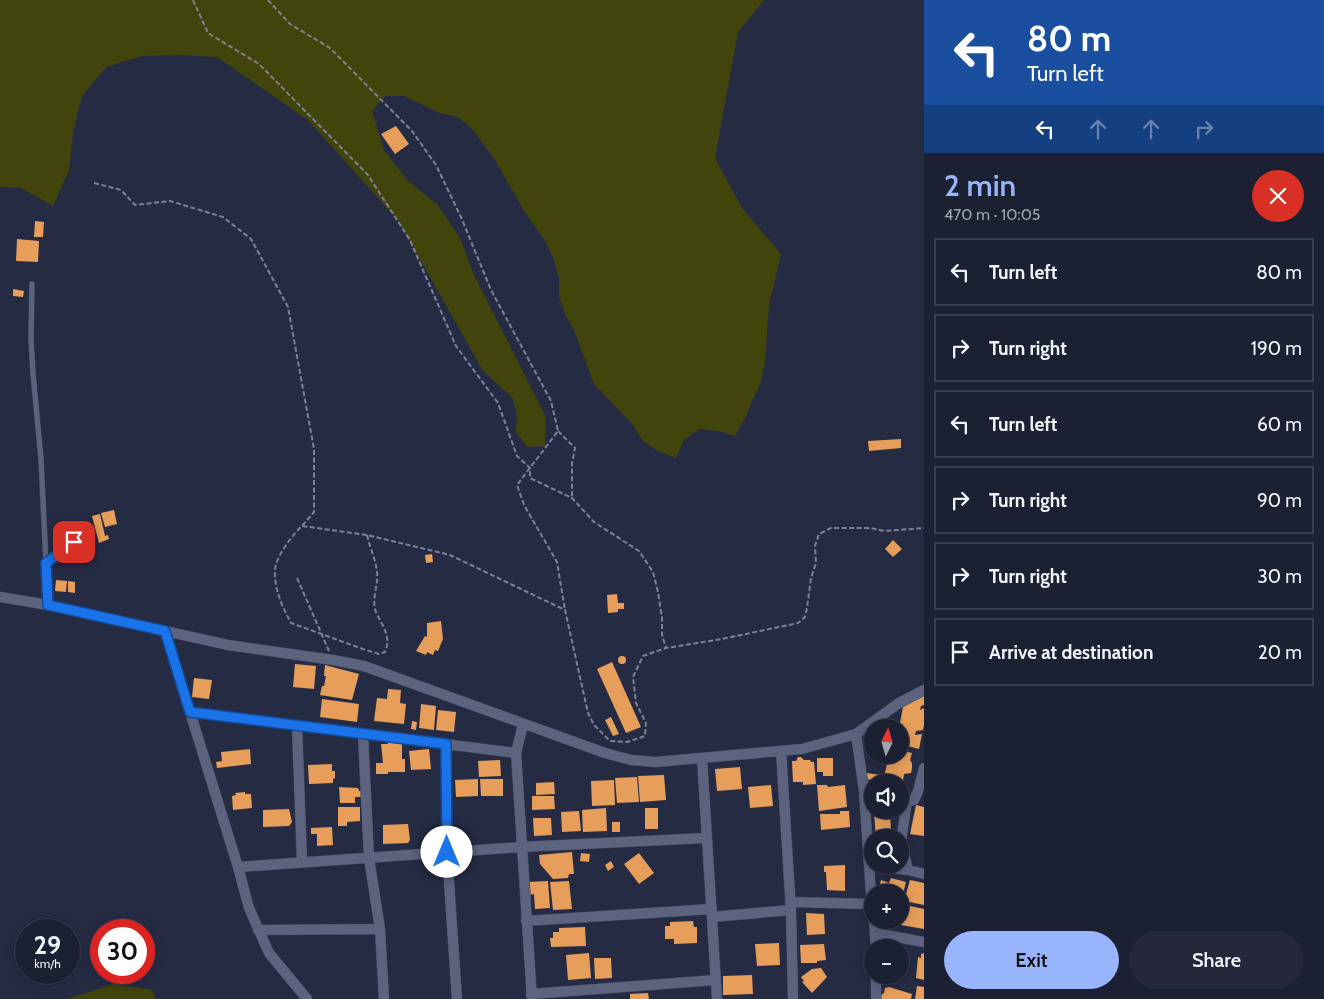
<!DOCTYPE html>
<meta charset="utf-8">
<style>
:root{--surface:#1c2033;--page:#25283b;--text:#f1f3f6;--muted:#a0a3ac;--line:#3a3e4e;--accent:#99b5fd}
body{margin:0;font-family:Cabin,sans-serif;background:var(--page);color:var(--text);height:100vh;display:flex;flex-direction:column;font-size:19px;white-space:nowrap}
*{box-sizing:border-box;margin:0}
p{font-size:16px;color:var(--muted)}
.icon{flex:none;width:28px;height:28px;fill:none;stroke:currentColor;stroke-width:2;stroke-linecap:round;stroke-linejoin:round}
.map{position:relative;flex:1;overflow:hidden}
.sheet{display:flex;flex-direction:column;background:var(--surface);width:400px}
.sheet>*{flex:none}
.guide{background:#1a4fa0;color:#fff;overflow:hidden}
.needle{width:32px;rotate:5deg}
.tools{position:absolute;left:864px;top:719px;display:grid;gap:10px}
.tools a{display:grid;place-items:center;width:45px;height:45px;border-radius:50%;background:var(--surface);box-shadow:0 2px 12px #0003,0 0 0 1px var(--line);font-size:25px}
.speed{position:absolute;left:15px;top:919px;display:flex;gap:10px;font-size:25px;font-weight:700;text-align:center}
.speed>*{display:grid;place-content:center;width:65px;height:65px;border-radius:50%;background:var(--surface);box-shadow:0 2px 12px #0003,0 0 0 1px var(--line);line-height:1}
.speed small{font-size:12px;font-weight:400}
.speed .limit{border:8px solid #d22;background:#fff;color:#111}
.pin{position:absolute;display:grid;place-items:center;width:42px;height:42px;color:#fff;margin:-21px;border-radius:10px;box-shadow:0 2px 8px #0006}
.me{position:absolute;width:55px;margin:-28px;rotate:0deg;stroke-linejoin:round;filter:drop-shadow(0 0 4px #0008)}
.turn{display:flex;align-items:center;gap:18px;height:105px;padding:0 20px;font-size:22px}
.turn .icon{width:65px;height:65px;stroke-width:2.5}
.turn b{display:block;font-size:35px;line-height:42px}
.lanes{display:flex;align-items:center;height:48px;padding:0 20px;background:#0003;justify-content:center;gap:25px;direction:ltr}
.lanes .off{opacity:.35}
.round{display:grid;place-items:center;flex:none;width:52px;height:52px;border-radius:26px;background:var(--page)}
.head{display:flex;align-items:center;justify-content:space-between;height:85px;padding:0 20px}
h1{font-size:30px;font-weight:600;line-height:38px;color:var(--accent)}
.primary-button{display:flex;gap:10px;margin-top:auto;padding:10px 20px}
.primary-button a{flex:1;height:58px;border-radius:30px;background:var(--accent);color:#111;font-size:20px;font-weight:600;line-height:58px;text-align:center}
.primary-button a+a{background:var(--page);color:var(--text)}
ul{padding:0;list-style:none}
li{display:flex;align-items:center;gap:15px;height:68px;margin:0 10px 8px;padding:0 10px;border:2px solid var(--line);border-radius:0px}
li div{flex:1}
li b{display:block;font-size:19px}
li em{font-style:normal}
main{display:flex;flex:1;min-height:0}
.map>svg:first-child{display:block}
</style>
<main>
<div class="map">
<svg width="924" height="999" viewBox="0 0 924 999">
<rect width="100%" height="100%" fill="#262b44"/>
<path fill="#42450b" d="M0,0H764L738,32L715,158L742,208L781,254L769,305L765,362L761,381L744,420L735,436L718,431L699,429L684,440L676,458L658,451L643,441L633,425L594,384L574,330L565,314L559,296V277L553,257L545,241L523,209L495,160L473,130L458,117L440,113L404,96H385L372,111L384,150L408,181L438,205L460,238L474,275L546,417L545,446L527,447L516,432L517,414L512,397L483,371L398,220L308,120L217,57L181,55L142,56L106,67L82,96L73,132L69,170L53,206L21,188L0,187Z
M114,984L152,990L156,999H67Z"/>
<path fill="#e69e5a" d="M396,126L409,144L395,154L381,134Z
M35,221L44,222L43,237H34Z
M17,239L39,241L38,262L16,261Z
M13,289L24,291L23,297L13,296Z
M901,439V448L869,451L868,441Z
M114,510L117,524L105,527L101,513Z
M100,514L105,536L108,535L109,539L99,543L92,516Z
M893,540L902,549L893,557L885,549Z
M432,554L433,562L426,563L425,555Z
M56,580L67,581L66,592L55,591Z
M68,581L75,582V593L68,592Z
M617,594L618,603H624V609H618V612L608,613L607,595Z
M441,621L443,639L438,651L435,650L433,655L427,652L426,655L416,651L425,636L427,637V623Z
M618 660a4 4 0 1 1 8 0a4 4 0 1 1-8 0Z
M612,662L641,727L626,733L597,669Z
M295,664L316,666L314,689L293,687Z
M325,665L359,674L352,700L320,695L322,686H324L326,676H324Z
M194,678L212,680L209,699L192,697Z
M388,689L401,690L400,703L406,704L404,724L374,721L377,698L387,699Z
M924,692V705L921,706L920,710L924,708V725L923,730L916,731L915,735L922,734L919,749L900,744L899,728L904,702Z
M322,699L359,704L357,722L320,717Z
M421,704L436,706L434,730L419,728Z
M438,710L456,712L454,732L436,730Z
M611,717L619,734L613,736L605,720Z
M412,721L417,722L416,730L411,729Z
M887,721L893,724V726L898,728H881L883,723L886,724Z
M387,741H396V744H402V759H405V772H388V774H376V763H383L381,744H388Z
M250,749L251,764L217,768L216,762L222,761L221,752Z
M429,749L431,769L411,770L409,751Z
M900,750L912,753L910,760L912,763V768L911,773L904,774L903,781L894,779L893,782H883L889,755H900Z
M798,757H801L804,760H810L811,762H814L816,784L803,785V782H793L792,761H796Z
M817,758H833V776H823V772H817Z
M500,760L501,776L479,777L478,761Z
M332,764V771H335V778L333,779V783L309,784L308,765Z
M740,767L742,789L717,791L715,769Z
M866,773L881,775L879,781L865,779Z
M664,775L666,800L640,802L638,776Z
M637,777L639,802L617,803L615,778Z
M478,779V796L456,797L455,780Z
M480,779H503V796H481Z
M614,780L615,805L592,806L591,781Z
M554,782L555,794L536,795V783Z
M771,785L773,806L750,808L748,787Z
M817,785H827L828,787L845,785L847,807L819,811Z
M339,787L358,788L359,791H362L363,797H355V803H340Z
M245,792V794H251L252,808L233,810L232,796L236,795L235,793Z
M532,796H554L555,809L532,810Z
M916,805L924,807V836L910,834Z
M338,807H360V821L347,822V826H338Z
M606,808L607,831L583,832L582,810Z
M645,808H658V829H645Z
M289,809L292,822L289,826L263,827V810Z
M579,811L581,831L562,832L561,812Z
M840,811H849L850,827L821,830L820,814H840Z
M874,812H890L891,831H886V835H891L892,838H876Z
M533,818H551L552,835L534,836Z
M612,822H620V832H612Z
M408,824L410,840L408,843L383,844V825Z
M332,827L333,845L317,846V834H311V828Z
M572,852L574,874H569L568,878L553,879L540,864L539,855Z
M581,853L590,854L589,862L580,861Z
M639,853L654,873L639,884L624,864Z
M611,861L614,867L608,871L605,865Z
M845,865V891L827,890L826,872H824V866Z
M891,878L906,882L901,902L900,892H878L881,880L889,883Z
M910,880L924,883V905L904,901Z
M548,881L550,908L535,909L534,894L529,895L528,882Z
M569,881L572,909L553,910L550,882Z
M905,905L924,909V929L901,925Z
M806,913L824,914L825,934L807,935Z
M693,921L694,927H697V943L674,944V939H665V926H670V922Z
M585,927L586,946L551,947L550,938H553V932H559V928Z
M779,943L780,965L757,966L755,944Z
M824,944L826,960L817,961V963H801L800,945Z
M589,953L591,978L568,980L566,955Z
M924,953V980L916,978L918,957L921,958V954Z
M594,958H611L612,978L595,979Z
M821,968L827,977L812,993L802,982L804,981L801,977L812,969Z
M752,975L753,994L723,995V976Z
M917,986L924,987V999H915Z
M889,987L912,994L911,999H881L880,996L884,993L885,988Z
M648,993L649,999H630V994Z"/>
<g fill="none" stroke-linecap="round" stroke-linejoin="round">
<defs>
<path id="lane" d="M32,284L31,340L33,373L41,459L46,563
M48,605L46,563L88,532"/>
<path id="street" d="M0,597L48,605L228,645L333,660L364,666L605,753L631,760L656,762L802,749L856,734L899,703L924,690
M165,631L238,867L249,908L269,953L307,999
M191,712L516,753
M523,724L516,753L532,999
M297,725L302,862
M856,734L864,791L872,909
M446,744L447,852L457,999
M702,758L717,999
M907,801L901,841L908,870
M902,803L914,800L918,791L924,768
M870,865L908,870L924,874
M238,867L521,847L707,838
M790,902L872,904
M791,910L793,999
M712,917L791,910L781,751
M874,920L876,948
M526,921L712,909
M380,929L384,999
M258,930L380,929L369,858L363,734
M875,933L924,942
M876,975V999
M531,994L716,980"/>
</defs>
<use href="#lane" stroke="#43475d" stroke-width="6"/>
<use href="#street" stroke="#43475d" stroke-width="11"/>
<path stroke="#7d8197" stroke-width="2" stroke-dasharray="5 2.5" stroke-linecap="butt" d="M193,0L208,33L259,64L368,175L410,240L456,346L498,403L517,456L530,468V478L572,498L594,522L639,551L653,572L658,592L662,618V635L666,648
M268,0L290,24L330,48L412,131L436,165L461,217L491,290L551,401L558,431L517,485L524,505L557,562L565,610
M94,183L121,190L135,205L170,201L223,217L251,239L288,307L314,449V512L302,526
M558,431L575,448L572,463V498
M367,535C370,549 379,566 377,581C376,590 372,603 376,612C382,626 392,636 385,652L379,654L363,649L291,623C282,606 274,589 275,570C275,558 293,534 302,526L367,535L450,555L565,610L588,713L594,725L610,741L627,742L645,736L646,723L636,703L633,677L643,656L666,648L722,639L798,623L805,617L807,608L811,578L816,563L815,546L819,534L831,528H871L884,531L924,528
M297,578L329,651"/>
<use href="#lane" stroke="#5c637f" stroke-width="5"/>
<use href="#street" stroke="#5c637f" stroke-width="10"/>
</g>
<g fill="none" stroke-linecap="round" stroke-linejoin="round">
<defs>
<path id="route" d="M74,542L46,563L48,605L165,631L190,712L446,744L447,852"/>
</defs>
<use href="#route" stroke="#114b97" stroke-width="12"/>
<use href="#route" stroke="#1a73e8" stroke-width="9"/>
</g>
</svg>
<div class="tools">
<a><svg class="needle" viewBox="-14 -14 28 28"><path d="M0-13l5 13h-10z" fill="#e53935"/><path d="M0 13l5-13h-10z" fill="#a0a3ac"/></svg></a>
<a><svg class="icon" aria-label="sound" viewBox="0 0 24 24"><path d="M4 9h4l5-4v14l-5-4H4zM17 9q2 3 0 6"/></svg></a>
<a><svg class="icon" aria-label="search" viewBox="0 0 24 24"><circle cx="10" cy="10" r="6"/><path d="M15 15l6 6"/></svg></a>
<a>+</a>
<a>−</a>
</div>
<div class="speed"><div>29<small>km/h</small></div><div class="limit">30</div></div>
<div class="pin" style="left:74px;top:542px;background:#d93025"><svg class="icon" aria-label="arrive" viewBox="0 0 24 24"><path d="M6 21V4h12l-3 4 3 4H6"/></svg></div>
<svg class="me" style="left:447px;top:852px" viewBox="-20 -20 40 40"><circle r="19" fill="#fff"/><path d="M0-13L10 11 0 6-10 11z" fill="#1a73e8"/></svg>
</div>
<section class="sheet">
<div class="guide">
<div class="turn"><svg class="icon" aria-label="left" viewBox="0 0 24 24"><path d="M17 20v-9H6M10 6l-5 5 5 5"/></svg><div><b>80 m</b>Turn left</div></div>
<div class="lanes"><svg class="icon" aria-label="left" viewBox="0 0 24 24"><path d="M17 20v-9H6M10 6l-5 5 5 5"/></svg><svg class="icon off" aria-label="ahead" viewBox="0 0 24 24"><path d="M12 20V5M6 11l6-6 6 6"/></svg><svg class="icon off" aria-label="ahead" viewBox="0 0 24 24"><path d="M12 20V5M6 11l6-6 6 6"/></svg><svg class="icon off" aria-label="right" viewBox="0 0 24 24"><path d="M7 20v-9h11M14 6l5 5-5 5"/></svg></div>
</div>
<div class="head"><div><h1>2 min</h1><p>470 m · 10:05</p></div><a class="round" style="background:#d93025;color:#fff"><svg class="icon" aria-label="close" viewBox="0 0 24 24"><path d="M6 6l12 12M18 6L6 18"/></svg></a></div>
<ul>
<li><svg class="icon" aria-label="left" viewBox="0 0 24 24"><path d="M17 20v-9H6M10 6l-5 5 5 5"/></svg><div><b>Turn left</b></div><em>80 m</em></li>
<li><svg class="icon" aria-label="right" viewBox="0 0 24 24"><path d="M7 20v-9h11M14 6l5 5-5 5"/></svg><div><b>Turn right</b></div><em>190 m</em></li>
<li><svg class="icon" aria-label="left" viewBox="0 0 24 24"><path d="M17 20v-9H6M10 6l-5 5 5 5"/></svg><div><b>Turn left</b></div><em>60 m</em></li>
<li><svg class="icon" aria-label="right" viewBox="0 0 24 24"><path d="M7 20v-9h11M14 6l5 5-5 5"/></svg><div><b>Turn right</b></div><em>90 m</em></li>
<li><svg class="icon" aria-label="right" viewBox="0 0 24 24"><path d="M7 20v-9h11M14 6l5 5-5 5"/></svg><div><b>Turn right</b></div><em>30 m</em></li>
<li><svg class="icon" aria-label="arrive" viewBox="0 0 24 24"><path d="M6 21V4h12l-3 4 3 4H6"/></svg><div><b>Arrive at destination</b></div><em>20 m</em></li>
</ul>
<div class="primary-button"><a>Exit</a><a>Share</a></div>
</section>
</main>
